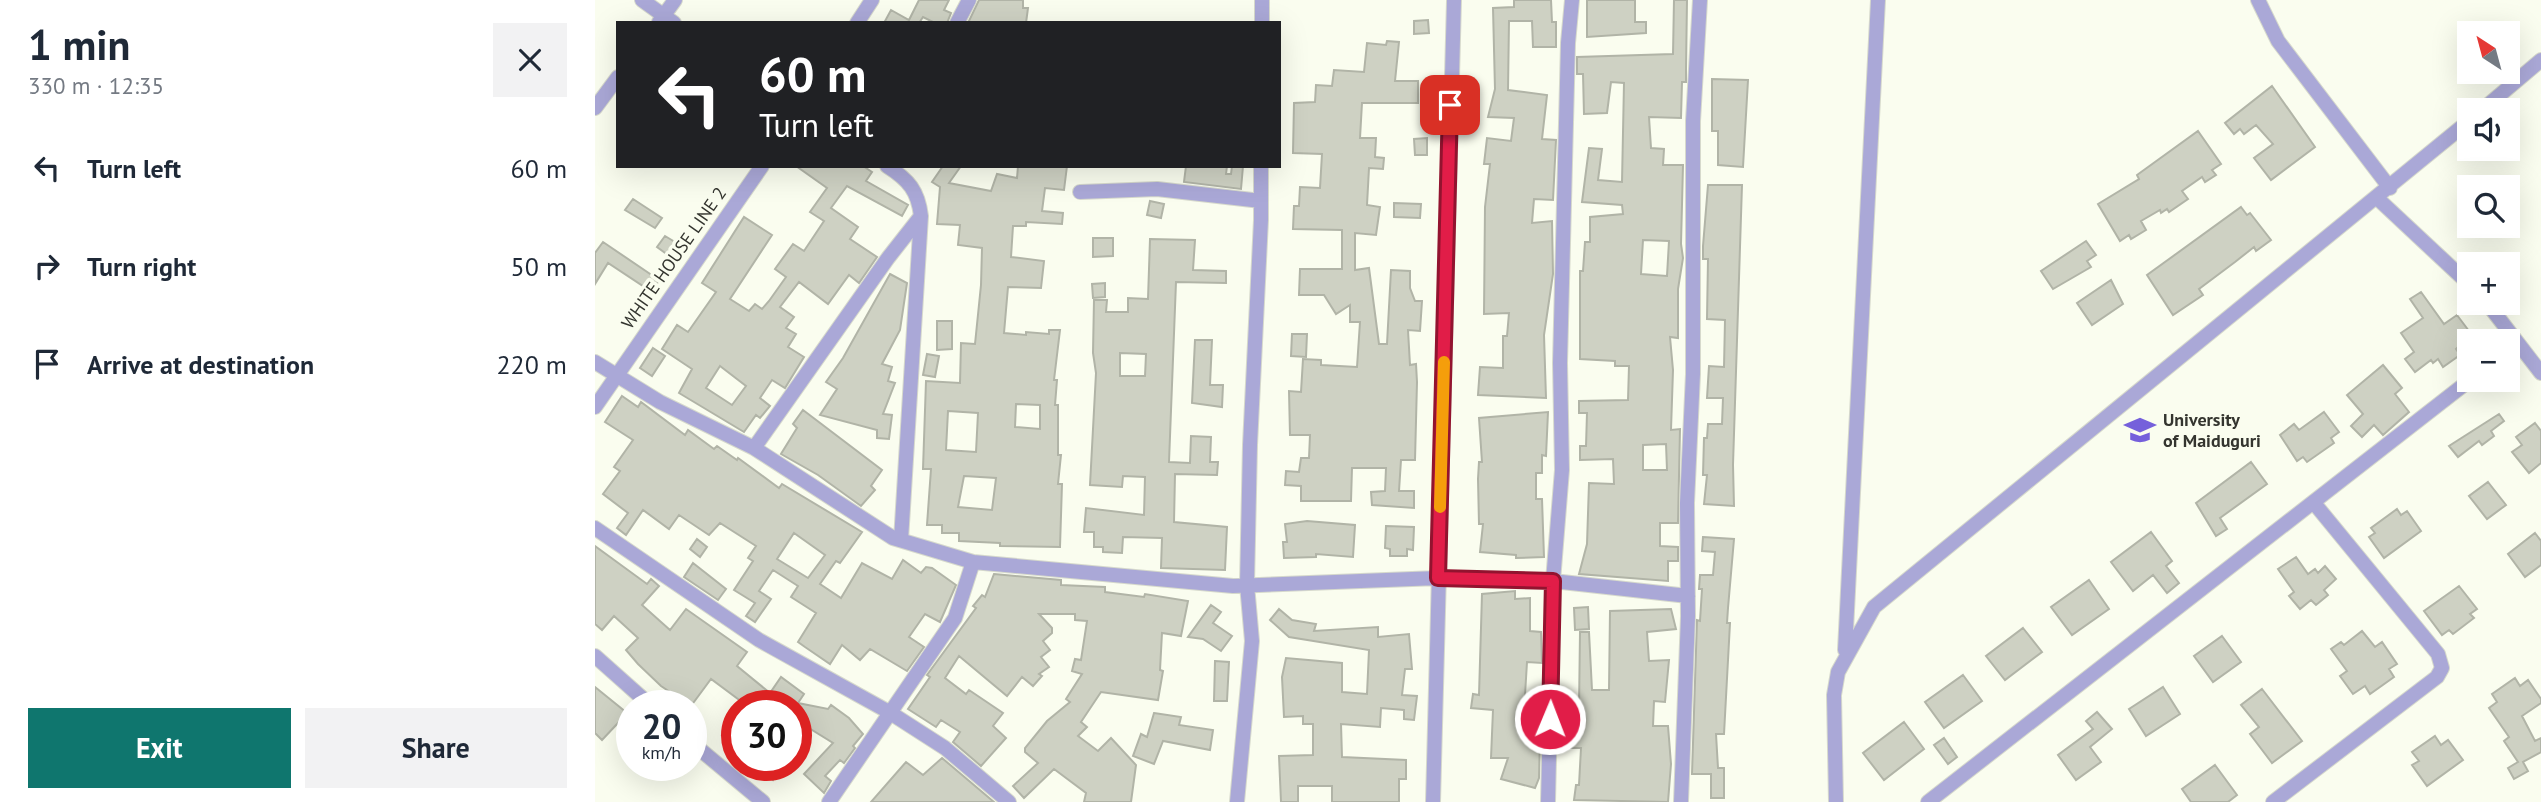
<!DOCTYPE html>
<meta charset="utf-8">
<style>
:root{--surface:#fff;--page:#f2f2f3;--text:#1f2937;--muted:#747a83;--accent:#0f766e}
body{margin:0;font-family:"PT Sans",sans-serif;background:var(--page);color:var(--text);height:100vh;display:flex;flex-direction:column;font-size:26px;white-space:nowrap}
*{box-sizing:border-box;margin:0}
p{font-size:23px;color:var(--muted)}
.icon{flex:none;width:38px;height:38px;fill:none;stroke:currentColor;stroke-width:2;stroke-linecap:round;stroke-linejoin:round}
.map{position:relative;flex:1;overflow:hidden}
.side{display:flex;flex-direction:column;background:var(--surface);width:595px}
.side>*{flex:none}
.guide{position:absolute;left:21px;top:21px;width:665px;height:147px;border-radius:0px;box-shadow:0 7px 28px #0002;background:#202124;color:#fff;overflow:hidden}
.needle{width:46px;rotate:324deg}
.tools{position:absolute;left:1862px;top:21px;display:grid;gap:14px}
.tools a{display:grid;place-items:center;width:63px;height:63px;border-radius:0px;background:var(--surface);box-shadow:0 7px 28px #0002;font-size:35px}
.speed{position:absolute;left:21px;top:690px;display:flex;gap:14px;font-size:35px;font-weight:700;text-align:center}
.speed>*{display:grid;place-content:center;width:91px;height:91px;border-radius:50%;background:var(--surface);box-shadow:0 7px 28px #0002;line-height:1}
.speed small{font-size:18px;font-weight:400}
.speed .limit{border:10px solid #d22;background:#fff;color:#111}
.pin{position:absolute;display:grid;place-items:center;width:60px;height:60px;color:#fff;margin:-30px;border-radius:14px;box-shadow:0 4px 10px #0006}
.me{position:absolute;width:77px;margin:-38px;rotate:1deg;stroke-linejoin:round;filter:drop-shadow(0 0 5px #0008)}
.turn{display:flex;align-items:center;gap:24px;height:147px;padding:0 28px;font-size:32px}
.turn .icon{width:91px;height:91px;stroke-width:2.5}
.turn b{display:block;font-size:49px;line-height:60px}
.round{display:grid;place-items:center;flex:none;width:74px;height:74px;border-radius:0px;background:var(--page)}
.overview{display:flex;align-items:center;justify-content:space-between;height:119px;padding:0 28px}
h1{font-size:42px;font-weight:600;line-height:52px}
.primary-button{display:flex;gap:14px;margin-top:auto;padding:14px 28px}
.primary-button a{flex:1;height:80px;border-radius:0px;background:var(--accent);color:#fff;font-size:28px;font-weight:600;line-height:80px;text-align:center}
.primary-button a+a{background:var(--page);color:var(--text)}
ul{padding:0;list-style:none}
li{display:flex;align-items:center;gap:21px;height:98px;padding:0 28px}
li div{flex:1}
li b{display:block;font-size:26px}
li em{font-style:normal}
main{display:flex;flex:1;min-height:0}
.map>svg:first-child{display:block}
</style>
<main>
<section class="side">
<div class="overview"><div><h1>1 min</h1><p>330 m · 12:35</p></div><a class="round"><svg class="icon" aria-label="close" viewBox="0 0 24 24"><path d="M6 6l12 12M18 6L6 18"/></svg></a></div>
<ul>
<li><svg class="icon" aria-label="left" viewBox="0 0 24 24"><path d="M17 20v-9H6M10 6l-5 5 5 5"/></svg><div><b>Turn left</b></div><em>60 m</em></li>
<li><svg class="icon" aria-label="right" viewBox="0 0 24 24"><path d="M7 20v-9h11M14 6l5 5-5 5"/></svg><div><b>Turn right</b></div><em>50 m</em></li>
<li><svg class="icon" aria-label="arrive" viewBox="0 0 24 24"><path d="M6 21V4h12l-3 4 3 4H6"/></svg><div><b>Arrive at destination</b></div><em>220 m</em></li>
</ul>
<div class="primary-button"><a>Exit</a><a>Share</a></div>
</section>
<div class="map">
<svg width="1946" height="802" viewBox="0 0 1946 802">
<rect width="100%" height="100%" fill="#fafdef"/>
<path fill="#ced1c3" stroke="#b1b4a7" stroke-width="2" fill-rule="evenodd" d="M324,0H354L349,10L356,13L352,23H340L328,17L324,23H289L296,10L314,20Z
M384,0H428V8H433L431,23H373Z
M919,0H956L957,22H961V47H938L937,21H914L913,90L952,95L947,139L961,140L958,200L939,199L937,223L957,221L958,274L949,335L951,398L883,395L885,367L908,368V336H912L914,313L889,314L890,207L895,164H889L892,138L916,141L919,118L893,117L900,89L898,8L919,7Z
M992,0H1040V22H1051V33L992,37Z
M1079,0H1092L1091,70V82H1087L1086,118L1054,117L1056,148L1069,149L1068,165H1088L1086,244L1088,258L1083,289V338L1075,337L1078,370L1076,430L1085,429L1083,523H1065V546L1083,547V561H1073V581L984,574L992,544L994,483L1019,484L1018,459L985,460V446H991L992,413H984V401L1033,400L1034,366H1020V361L985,359V271H988L990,242H995V217L1028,214L1027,205L987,202L994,148L1007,149L1003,180L1027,182L1029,83L1016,82L1012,113L989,114L988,74H982V57L1078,54ZM1048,240L1074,241L1072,276L1046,274ZM1071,444L1072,470H1048V445Z
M833,20L834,33L819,34V21Z
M792,41L804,42L800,81H823V103H767L765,138H781L780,157L789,158L788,169L774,168L772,205L785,207L781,235L760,233V270L774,268L784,344H792L796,270L815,271V288L820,301H827L825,331L813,330L815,365L821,364L822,382L820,460H806L804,491H819V508L777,505L776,492L790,491L791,468H757L756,501H706V486L690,485L691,471L704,472L706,458H714L715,435H695L694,391L706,392L708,359L726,360V365L762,367L765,322H755V305L741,314L729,295H704L705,269H747V230L698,229L699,206H704L705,187L725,188L727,154L698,153L699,103L720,102L721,85L737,86L739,70L769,72L772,43L791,45Z
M1117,79L1153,80L1148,167L1123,165V131H1117Z
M1677,86L1720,147L1676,180L1659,158L1678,144L1661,125L1649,134L1645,129L1639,134L1630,123Z
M1603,131L1626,164L1617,170L1621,175L1610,182L1607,177L1587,191L1593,199L1574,212L1572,209L1566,213L1565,210L1546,221L1551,230L1536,239L1534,235L1525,241L1503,204L1544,179L1542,175Z
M832,138V155H820L819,139Z
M201,166H268L277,172L271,181L313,205L307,216L252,186L236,208L263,227L255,239L282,257L264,283L254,275L233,304L204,282L185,307L199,317L191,328L201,334L193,347L209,357L190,388L177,380L165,398L175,406L165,418L161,415L149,432L84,393L97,369L67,349L82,325L93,332L121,292L107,283L149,217L177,235L135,299L154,311L160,304L167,309L174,301L191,277L180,269L198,244L209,251L229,221L215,212L232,188ZM125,366L151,386L137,405L111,388Z
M348,166H366L354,183L396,191L402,174L422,178L423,166H472L469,190L450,188L447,211L468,213L467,224L431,222V226H418L416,257L449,261L446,288L413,287L409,333L431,335V332L454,334V330H465L459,380H462L460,405H463V455H466L463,484H467L465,547L405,546V543L364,541V533H347V525H332L336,469H328L331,381L365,383L366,343L380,344L386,285L387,248L363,245L365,225L342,224L345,187L337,182ZM421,404L445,405V429L420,427ZM353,411L383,413L381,452L351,450ZM369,476L401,478L397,510L363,507Z
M591,166H632L631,174H636L637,166H648L646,189L589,182Z
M1113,185H1147L1138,465L1139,506L1109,504L1112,475H1108L1109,438H1112L1113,424H1127L1128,398H1112L1114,366L1129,367L1130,320L1112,319L1113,259H1108V246Z
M38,199L67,218L60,228L30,210Z
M555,201L569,204L566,218L552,215Z
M799,203L826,204L825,218L799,217Z
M1646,207L1652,215L1655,213L1676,240L1661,251L1659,247L1640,262L1604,289L1608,295L1578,315L1552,275Z
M70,236L85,245L77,258L62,247Z
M498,238H518V256L498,257Z
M555,239L600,240L598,270L631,271V283L581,282L574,462L595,463L596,436L616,437L615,462H623L622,475L580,474L579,522L632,527L630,570L566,568L567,538L528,537L527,553L508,552V547H499V532H489L491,508L549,515L550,477L528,476L527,487L495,485L501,373L498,353L499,300H512L511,312H533V298L553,299ZM525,353L551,354L550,376H525Z
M1491,241L1501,255L1492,261L1496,267L1458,289L1446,271Z
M8,242L64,280L57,292L13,263L0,284V253Z
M295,274L312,283L305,330L287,364L297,367L293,381L300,383L288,414L297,415L294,439L282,438V430L225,415L242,389L231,382L248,358Z
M1516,280L1528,304L1497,325L1482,303Z
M510,283V297L498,298L497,284Z
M1826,292L1849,324L1862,315L1877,335L1861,349L1865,355L1848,367L1843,359L1838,363L1836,360L1820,372L1810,359L1819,352L1806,333L1828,318L1815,299Z
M342,321H357V349L342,350Z
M697,334H712L711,357L696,356Z
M600,340H617L615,385H628L627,407L597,403Z
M58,348L70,356L57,376L45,368Z
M332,354L344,356L340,377L328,375Z
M1788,365L1807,388L1800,394L1814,412L1788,435L1779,425L1767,437L1756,426L1768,414L1752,395Z
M27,396L43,407L46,402L90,435L93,430L119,449L122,446L142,460L143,458L184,488L187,484L267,532L245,563L241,561L225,584L246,598L267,563L297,579L308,560L326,573L331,567L337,568L361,585L345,622L330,614L314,637L329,647L312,671L275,649L265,660L247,645L235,664L210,647L203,642L221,613L196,597L203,586L178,570L164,591L176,599L160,622L151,616L160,603L139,590L158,561L153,558L161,546L125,523L114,535L84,515L74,529L48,510L31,535L22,528L33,513L8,494L25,471L19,467L38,440L10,422ZM199,533L230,555L213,578L182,559Z
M208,410L287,470L276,486L280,490L266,506L223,475L186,454L202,428L198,424Z
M953,412L951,456L947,455V473H941V499H947L949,557L921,558V555L885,552L888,524H884L883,479L884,462H887L884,418Z
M1729,412L1744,432L1736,438L1739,443L1712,462L1708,457L1702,461L1685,435L1699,424L1704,430Z
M1904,414L1909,421L1896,431L1899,436L1887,445L1884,441L1863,457L1854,446Z
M1940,423L1946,431V463L1934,473L1917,452L1927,445L1921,437Z
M1656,462L1672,484L1625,518L1632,529L1621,536L1601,503Z
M1893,482L1911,505L1892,519L1874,496Z
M1802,509L1806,515L1812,511L1826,531L1789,558L1774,537L1780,533L1776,528Z
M712,521L760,525L758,557L721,554V557L689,558L688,542H692L690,524Z
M791,526L819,527L818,550L812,549V556H795V549L790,548Z
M1556,532L1577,561L1571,566L1584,583L1572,593L1558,575L1538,591L1516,562Z
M1940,533L1946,541V565L1930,577L1913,554Z
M1108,537L1139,539L1133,608L1132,623H1135L1129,734H1121L1123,768H1129V798H1116V774H1097L1102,620L1105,621L1107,589H1104L1105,575H1118L1120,552L1107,551Z
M102,539L112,547L105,557L95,549Z
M0,546L52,584L56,579L64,586L47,605L75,630L91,609L152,652L142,666L175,693L186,677L209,694L203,703L233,709L236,705L254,718L268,734L258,746L260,748L249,763L245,760L230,776L236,781L229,793L209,774L238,743L201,720V705H151L116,679L96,706L66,686L43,664L31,650L43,638L19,616L7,630L0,624Z
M1701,557L1713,574L1720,569L1723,573L1730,566L1741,579L1729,590L1733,595L1721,605L1716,600L1705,609L1694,596L1699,592L1683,569Z
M98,563L131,589L123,600L89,577Z
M399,574L466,580V585L510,587V592L549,597L550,594L593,601L586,636L567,633L565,670L568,671L563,700L506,692L486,722L492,727L483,736L503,751L516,738L541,765L536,802H489L491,793L459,769L429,798L418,786L443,763L430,752V748L452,721L475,702L471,699L487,674L477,671L480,659L486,660L492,621L480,620V614H444L457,628V633L448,641L455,650L446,657L454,667L444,674L447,676L438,686L427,677L412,696L364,656L350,678L371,694L374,690L408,713L398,726L411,738L386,766L358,742L365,732L346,720L341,727L313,709L335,677L332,675L381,608L378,606L387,595L390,597Z
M1494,580L1514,609L1477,635L1456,607Z
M1864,586L1882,609L1875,614L1879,618L1858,634L1854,630L1847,635L1829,611Z
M920,591V599L935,598V631L946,632L947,663L932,662L930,695L946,696L944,778L940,788L906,779L913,758H896L898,710L876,708L878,694L884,695L887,594Z
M616,605L626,612L618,623L637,636L626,651L608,639L593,637Z
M993,607L994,629L980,630L979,608Z
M684,609L697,620L721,624L719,631L783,627V637L814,634L817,669H810L807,695L822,696L819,720L809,719V710L786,708L785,727L746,724L747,757L811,760V779H804V802H737V786H703V802H686L684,756L718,755V724H708V716L689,717L687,677L691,658L747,663V692L772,694L774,650L694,637L675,620Z
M1076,609L1081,629L1052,632L1054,661L1074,660L1070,702L1059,701L1058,726H1073L1076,764L1073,802L979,800L981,785H984L986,748H976L978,708L984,709L985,632H994L997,690H1014L1015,611Z
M1428,628L1447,652L1410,680L1391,656Z
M1767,631L1780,647L1787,642L1802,664L1794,669L1799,677L1775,694L1770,686L1758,694L1745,676L1752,671L1736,649L1746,642L1749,645Z
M1627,636L1646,662L1618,682L1599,656Z
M620,661L634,662L632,701H619Z
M1368,675L1387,701L1349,728L1330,702Z
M1920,678L1925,686L1933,680L1946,699V703L1927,716L1940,741L1946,738V752L1928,762L1933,771L1919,779L1913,768L1923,762L1909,741L1914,737L1894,708L1902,702L1897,694Z
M0,687L37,717V735L23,723L7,740L0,733Z
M1568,687L1585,714L1551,736L1534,709Z
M1667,689L1707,741L1677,763L1655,734L1664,727L1646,705Z
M1502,712L1517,729L1495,747L1506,762L1481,780L1463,755L1498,729L1491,721Z
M559,713L586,717L584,725L618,730L615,750L568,741L559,764L538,756L546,734L552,737Z
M142,714V746L127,735Z
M1309,722L1329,749L1289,780L1268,753Z
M1840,736L1846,745L1853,740L1868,760L1832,786L1817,765L1824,761L1817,752Z
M1349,738L1362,757L1353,764L1339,745Z
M347,758L399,802H276L311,762L328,775Z
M159,765H190L178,780Z
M1620,765L1642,795L1633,802H1596L1587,789Z"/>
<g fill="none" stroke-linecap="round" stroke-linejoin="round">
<defs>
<path id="street" d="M47,0L79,23
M1663,0L1683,41L1795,188
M64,22L80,0
M262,23L277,0
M362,23L374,0
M667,23V0
M0,108L23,77
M1887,110L1946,60
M292,166C314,180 323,191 326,216L306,540
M485,192L562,189L666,201
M1782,198L1874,284
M1892,303L1946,373
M0,362L65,402L159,448L298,538L378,562L638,586L843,578L958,581L1093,596
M0,407L167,166
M159,448L293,258L326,216
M0,528L164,640L294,712L350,748L414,802
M1250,650L1283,0
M0,656L55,705
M96,742L168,802
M234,802L360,618L378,562
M642,802L657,641L652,585L655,445L666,220V166
M838,802L859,0
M953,802L958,581L967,470L965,363L973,43L977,0
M1086,802L1093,616L1092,503L1098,374V121L1105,0
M1241,802L1239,695L1243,672L1279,607L1874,121
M1333,802L1875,380
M1678,802L1842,677L1847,668L1843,654L1719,503"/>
</defs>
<use href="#street" stroke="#d6d9cc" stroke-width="16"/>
<use href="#street" stroke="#aaa8d7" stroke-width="14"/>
</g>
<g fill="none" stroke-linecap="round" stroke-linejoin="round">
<defs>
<path id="route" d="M855,105L843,578L958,581L955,719"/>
</defs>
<use href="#route" stroke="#92132f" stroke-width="18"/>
<use href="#route" stroke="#e11d48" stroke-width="12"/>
<path stroke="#f59e0b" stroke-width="12" d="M845,507L849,362"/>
</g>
<defs>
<symbol id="university-bare" viewBox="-9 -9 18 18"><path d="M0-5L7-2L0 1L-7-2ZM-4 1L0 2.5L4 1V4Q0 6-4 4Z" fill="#7560db" stroke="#fafdef" stroke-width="2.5" paint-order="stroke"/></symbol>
</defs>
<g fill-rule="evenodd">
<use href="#university-bare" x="1523" y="408" width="44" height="44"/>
</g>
<g text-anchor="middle" stroke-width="7" stroke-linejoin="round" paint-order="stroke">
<g font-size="18" fill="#34352f" stroke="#fafdef">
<text transform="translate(79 258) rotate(-55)" y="6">WHITE HOUSE LINE 2</text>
</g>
<g font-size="18" font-weight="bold" fill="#34352f" stroke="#fafdef" text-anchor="start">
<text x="1568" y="426">University<tspan x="1568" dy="21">of Maiduguri</tspan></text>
</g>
</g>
</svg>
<div class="tools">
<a><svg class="needle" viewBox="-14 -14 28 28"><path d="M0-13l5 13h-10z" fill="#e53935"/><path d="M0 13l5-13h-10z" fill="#747a83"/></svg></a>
<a><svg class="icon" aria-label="sound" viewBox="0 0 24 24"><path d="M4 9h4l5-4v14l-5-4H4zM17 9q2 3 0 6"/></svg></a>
<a><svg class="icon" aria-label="search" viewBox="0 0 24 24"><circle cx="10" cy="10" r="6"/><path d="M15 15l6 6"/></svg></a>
<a>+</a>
<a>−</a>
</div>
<div class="speed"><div>20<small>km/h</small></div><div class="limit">30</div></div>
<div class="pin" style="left:855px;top:105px;background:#d93025"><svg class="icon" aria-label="arrive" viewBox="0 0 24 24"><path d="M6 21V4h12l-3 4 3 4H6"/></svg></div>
<svg class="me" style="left:955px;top:719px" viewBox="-20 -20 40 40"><circle r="17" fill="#e11d48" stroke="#fff" stroke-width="3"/><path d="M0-11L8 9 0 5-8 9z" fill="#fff"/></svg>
<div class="guide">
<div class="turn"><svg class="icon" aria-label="left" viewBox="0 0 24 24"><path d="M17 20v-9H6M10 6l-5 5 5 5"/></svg><div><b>60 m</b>Turn left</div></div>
</div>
</div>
</main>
